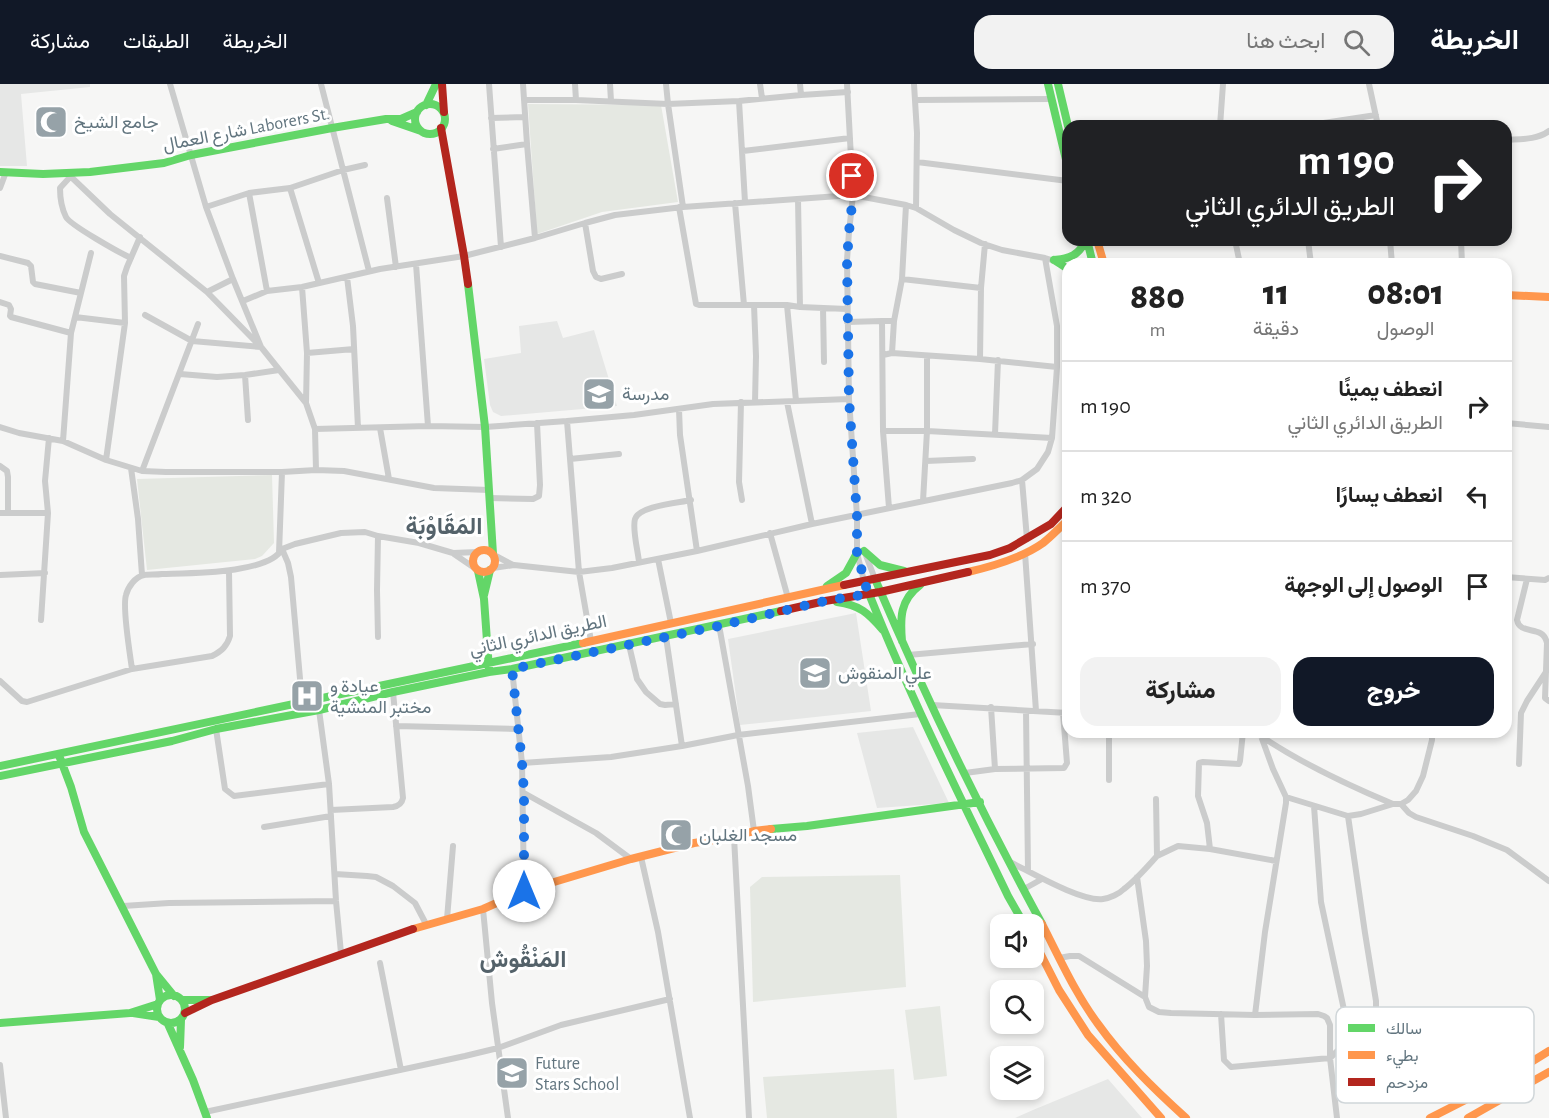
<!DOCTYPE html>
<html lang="ar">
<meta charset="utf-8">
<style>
:root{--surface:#fff;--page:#f2f2f2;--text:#222;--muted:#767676;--line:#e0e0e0;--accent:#111827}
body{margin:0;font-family:"Alegreya Sans",Vazirmatn,sans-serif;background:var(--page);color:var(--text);direction:rtl;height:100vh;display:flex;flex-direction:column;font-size:22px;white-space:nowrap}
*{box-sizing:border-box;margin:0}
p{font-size:20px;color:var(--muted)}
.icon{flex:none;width:33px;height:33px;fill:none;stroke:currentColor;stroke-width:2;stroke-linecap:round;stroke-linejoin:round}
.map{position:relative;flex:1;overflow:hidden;direction:ltr}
.panel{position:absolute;left:1062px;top:174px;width:450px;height:480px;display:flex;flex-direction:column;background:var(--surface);border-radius:18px;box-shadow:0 3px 9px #0003;direction:rtl}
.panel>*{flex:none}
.top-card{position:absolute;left:1062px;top:36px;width:450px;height:126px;border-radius:18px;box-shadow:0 3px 9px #0003;direction:rtl;background:#202124;color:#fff;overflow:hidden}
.fabs{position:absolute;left:990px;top:830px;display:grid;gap:12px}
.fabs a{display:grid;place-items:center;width:54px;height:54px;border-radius:12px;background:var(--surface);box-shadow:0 3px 9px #0003;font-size:30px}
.pin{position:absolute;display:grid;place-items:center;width:51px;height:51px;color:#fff;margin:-26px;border:3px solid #fff;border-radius:50%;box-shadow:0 2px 6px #0007}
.me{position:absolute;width:66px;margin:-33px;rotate:0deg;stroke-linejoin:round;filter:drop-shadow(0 0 4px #0008)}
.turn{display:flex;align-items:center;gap:21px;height:126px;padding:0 18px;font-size:27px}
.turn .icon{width:78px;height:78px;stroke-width:2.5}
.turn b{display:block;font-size:42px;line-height:51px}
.eta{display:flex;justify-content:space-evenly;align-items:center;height:102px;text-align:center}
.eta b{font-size:36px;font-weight:800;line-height:42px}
.action{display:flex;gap:12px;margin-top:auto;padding:12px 18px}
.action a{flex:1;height:69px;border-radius:18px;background:var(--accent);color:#fff;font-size:24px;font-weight:800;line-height:69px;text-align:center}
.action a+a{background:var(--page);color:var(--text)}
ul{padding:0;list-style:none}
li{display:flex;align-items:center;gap:18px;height:90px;padding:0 18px;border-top:2px solid var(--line)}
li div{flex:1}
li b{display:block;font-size:22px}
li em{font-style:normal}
header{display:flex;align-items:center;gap:36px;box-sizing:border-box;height:84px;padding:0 30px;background:var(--accent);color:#fff}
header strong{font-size:28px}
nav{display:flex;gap:33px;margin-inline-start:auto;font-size:21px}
.search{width:420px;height:54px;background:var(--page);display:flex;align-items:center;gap:15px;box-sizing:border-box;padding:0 21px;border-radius:18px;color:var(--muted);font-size:22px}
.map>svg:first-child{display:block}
</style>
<header>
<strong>الخريطة</strong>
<div class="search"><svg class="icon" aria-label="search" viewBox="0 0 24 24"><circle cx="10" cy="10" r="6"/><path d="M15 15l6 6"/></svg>ابحث هنا</div>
<nav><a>الخريطة</a><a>الطبقات</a><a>مشاركة</a></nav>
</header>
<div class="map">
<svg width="1549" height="1034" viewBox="0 0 1549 1034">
<rect width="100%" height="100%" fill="#f6f6f5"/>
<path fill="#e6e7e6" d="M0,0H90V3L21,10L27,82H0Z
M557,237L563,254L594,246L617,322L501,332L493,328L490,321L484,275L521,269L519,242Z
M856,529L871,627L740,641L728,555Z
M913,643L949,719L877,724L857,649Z
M1108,995L1142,1034H1015L1033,1026Z"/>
<path fill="#e5e8e2" d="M528,20L661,21L678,118L602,128L537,150Z
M272,391L274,459L262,472L255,475L147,486L137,395Z
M900,791L906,903L753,918L750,803L762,793Z
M940,922L947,992L914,996L905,926Z
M894,985L897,1034H767L763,993Z"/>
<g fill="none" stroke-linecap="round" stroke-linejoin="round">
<path stroke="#cbcccc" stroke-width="6" d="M321,0L369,187
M489,0L501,163
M523,0L527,60L535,154
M575,0L576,16
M610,0L611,17
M666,0L668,20L683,123
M760,0L762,14
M800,0L801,11
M847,0L853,111L849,148L847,176L849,315L857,432V469L864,497
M914,0L917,49L916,124
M1369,0L1378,42
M524,16H576L668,20L739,17L801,11L848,8
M916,16L1051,15
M739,17L745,118
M491,34L525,33
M1220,42L1223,0
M1304,42L1376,31
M1506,56C1520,55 1537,56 1549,47
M493,65L527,60
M743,67L850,54
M917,78L1068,97
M67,89L110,130L207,208L261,263L306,319L315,345L316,386
M71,92L60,104C60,113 62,125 66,133C70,141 120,169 131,174
M0,104L6,88
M290,104L319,199
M249,109L267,207
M387,114L396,183
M798,115L800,223
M735,119L744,221
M206,123L249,109L290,104L343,86L365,81
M679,123L696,220L699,221H787L800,223L847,225
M585,139L593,187L596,193L601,195L622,190
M1235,156L1240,180
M1308,156L1311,180
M1390,156L1392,180
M1461,156L1462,180
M0,172L28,179L31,182L33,198L35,200L81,209
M416,180L428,342
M347,193L353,242L358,344
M902,195L981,204
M302,203L307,269L306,319
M207,208L233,195
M243,217L267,207L302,203L380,185L464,172L535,154L585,139L615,131L683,123L853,111L906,121L916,124L954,146L981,159L1002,166L1045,174L1058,178
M0,218L9,221L11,225L10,232L11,233L71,249
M754,221L756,272L755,318
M787,221L796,317
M823,224L824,278
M145,231L192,257L261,263L233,195L206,123L170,0
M75,233L125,239
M882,237L883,347L889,424
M894,237L902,195L906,121
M847,238L882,237H894L892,269
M307,269L354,265
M883,271L892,269L980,275L1057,283
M980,275L981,204L985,160
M180,290L217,293L245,291L279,286
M245,291L248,336
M741,318L739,398L742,416
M787,318L812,440
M679,325L680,351L697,467
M567,337L579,488L591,557
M1506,339L1549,343
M0,343L19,349L63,357L106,376L142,387L166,388H282L316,386L344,387L434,404L489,406
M380,344L389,395
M315,345L428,342L485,343L567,337L634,331L713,320L849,315
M883,347H927L1052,354
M995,350L998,276
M63,357L71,249L91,169
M570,375L619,370
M106,376L125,239L124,192L127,183L140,153
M926,377L973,375
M0,382L7,387L8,393V429
M131,384L138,435L142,491
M142,387L198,240
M1022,396L1027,455
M489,414L533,415L539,412L540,401L537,339
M923,417L927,347V272
M0,429H48
M770,449L788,514
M378,452L377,506L378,553
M282,465L288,479L291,493L302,617
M279,469L282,388
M865,469L875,495
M1025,469L1036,627
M454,470L476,485
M494,471L513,481
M658,475L671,539
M639,478C638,467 632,445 635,435C639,422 678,419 691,416
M493,484L514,481L579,488L612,484L697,467L812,440L1012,399L1022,396L1037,385L1048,368L1052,354L1057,283V242L1045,174
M0,491L45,489
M1506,493L1545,496L1549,494
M1527,495L1517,536C1520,552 1543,540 1547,559L1545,614L1549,617
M41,536L48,429L45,397L49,354
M719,541L748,702L754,747
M666,553L682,662
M629,561L637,595L646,608L660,620L665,621L676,620
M908,571L1033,560
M132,585C130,570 122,523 126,511C128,503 135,493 144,491C149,490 156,491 162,490C188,489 269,490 282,465L295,460L341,449L365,448L378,452L419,459L453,469L478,468
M512,585L522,679L524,807
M0,597L22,617L27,618L132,585L212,572C222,567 227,562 230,552L229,487
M932,621L1068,629
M991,623L995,685
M319,626L329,700L336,817L341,869
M1026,627L1028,787
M396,642L518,645
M216,645L225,705L234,712L329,700
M1255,648C1298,678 1345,700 1393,720
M522,679L611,673L682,662L738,651L920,630
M1519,680L1521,629L1527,617L1546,588
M965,689L995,685L1064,684L1067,679L1063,629
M1109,696V648
M524,709L596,749L631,775
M1286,713L1348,732L1361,730L1393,720H1401L1408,716L1416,707L1423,692L1432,656V648
M1401,720L1409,729L1416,733L1473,752L1507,766L1549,797
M1314,722L1321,818L1350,954
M331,726L393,723C399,722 402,719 403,714L393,608
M264,743L331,732
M734,753L749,1034
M1210,765L1207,739L1198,712L1199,679L1203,678L1239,680L1240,677L1243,648
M1157,772L1178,762L1210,765L1276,777
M641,773L658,848L690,1034
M1008,777C1029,787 1081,818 1103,815C1110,814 1119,810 1124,805C1136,796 1147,783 1157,772L1156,715
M335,790L367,792L376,793L393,802L415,819L426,840
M1137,793L1146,857L1147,882L1145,913L1149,923L1159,928L1171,929L1255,931L1318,930L1324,932L1327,934L1330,941V974L1337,1034
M1024,805L1042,795
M123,822L169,819L336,817
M483,825L492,919L508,1034
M447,835L453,762
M1059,874L1070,872H1079L1145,913
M380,879L401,986
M1221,930L1224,976L1231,983L1330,974L1371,935L1376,926V917L1365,849L1348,732
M1255,931L1265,848L1286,719V713L1273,685L1261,652
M0,981L6,1034
M205,1028L465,972L498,964L561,941L670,915"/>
<path stroke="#63d668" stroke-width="8" d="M1048,0L1068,84
M1058,0L1068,42
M415 35a15 15 0 1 1 30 0a15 15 0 1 1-30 0Z
M426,21L436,0
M392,37L421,47
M0,88L43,90L90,88L164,79L191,71L332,44L386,35H401L417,28
M1087,156L1093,180
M1054,176C1069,175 1080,171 1085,156
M1054,176L1068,185
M468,200L485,343L493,470
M864,467L880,481L904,487
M478,487L484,515L489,585
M875,495C925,612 981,728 1042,840
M864,497C906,605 958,708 1008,812L1024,840
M827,502L846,489L857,469
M484,511L490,486
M837,518C860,521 868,529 883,546
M902,557C900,534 900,516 920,501
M60,674L71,703L84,748L156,890L174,912
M0,682L583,559
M0,692L172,657L216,645L319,626L393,608L489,588L512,585L781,527
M771,745L807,742L980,718
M156,890L160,916
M157 925a14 14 0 1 1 28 0a14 14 0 1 1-28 0Z
M182,916H209
M133,929L159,933
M0,939L130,929L158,920
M168,940L193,996L207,1034
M180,963L181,936"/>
<path stroke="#ff974d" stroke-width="8" d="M1097,156L1104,180
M1506,211L1549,213
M473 477a11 11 0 1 1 22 0a11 11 0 1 1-22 0Z
M968,488C994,482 1022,474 1043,459C1052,452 1060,443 1068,436
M583,559L844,501
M1042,840C1059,873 1075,909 1098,940C1123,975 1154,1005 1186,1034
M413,845L483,825L524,807L631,775L694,759L734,753L754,747L771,745
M1034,857L1059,906L1088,951L1161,1034
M1430,1034L1491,1003L1549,967
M1468,1034L1549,988"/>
<path stroke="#b3261e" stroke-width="8" d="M442,0L444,28
M441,44L464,172L468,200
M844,501L990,471L1010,464L1051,440L1068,422
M781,527L825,517L880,508L968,488
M185,929L212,916L413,845"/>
</g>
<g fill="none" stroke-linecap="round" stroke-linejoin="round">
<path stroke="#1a73e8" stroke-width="10" stroke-dasharray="0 18" d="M524,807V709L522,679L512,585L719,542L825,517L868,510L857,469V432L849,315L847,176L849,148L853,111L852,92"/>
</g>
<defs>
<symbol id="mosque-square" viewBox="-11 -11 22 22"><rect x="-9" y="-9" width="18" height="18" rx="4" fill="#96a2a8" stroke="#fff"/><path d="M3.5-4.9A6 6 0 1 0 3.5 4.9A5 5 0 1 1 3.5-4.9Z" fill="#fff"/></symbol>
<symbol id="school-square" viewBox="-11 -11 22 22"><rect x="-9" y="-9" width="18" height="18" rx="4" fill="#96a2a8" stroke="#fff"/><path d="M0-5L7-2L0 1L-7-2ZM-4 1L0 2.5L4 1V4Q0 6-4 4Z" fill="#fff"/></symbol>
<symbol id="hospital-square" viewBox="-11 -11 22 22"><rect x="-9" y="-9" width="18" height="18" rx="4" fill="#96a2a8" stroke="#fff"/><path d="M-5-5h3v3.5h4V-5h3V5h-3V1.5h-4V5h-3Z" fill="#fff"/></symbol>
</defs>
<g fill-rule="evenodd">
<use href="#mosque-square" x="32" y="19" width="38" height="38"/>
<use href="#school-square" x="580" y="291" width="38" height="38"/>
<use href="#school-square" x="796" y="570" width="38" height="38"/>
<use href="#hospital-square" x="288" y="593" width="38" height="38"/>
<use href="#mosque-square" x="657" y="732" width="38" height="38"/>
<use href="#school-square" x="493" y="970" width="38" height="38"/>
</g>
<g text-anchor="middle" stroke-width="6" stroke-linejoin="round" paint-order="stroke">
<g font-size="18" fill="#62757f" stroke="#fff" text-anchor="start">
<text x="74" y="44">جامع الشيخ</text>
<text x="622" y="316">مدرسة</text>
<text x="838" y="595">علي المنقوش</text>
<text x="330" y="608">عيادة و<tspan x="330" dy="21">مختبر المنشية</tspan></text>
<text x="699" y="757">مسجد الغلبان</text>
<text x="535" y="985">Future<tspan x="535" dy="21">Stars School</tspan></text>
</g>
<g font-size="18" fill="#62757f" stroke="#fff">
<text transform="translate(246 45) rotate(-11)" y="6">شارع العمال Laborers St.</text>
<text transform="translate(538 551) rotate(-12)" y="6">الطريق الدائري الثاني</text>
</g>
<g font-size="24" font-weight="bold" fill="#54626a" stroke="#fff">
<text x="444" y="450">المَقَاوْبَة</text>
<text x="523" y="883">المَنْقُوش</text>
</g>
</g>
<rect x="1336" y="923" width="198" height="96" rx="9" fill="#fff" stroke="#d0d6d9" stroke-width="1.5"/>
<rect x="1348" y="940" width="27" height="8" fill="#63d668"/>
<rect x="1348" y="967" width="27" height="8" fill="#ff974d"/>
<rect x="1348" y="994" width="27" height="8" fill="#b3261e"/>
<g font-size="16" fill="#62757f">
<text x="1386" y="950">سالك</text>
<text x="1386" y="977">بطيء</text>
<text x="1386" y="1004">مزدحم</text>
</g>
</svg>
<div class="fabs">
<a><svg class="icon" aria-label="sound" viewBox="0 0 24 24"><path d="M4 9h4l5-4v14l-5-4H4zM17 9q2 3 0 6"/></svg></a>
<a><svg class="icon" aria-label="search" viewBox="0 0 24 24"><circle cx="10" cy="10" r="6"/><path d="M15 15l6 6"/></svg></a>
<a><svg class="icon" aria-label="layers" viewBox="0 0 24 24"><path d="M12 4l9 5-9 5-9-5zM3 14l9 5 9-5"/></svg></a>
</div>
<div class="pin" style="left:852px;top:92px;background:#d93025"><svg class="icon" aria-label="arrive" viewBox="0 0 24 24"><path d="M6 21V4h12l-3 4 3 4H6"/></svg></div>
<svg class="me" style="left:524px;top:807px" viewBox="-20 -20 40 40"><circle r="19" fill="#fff"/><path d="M0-13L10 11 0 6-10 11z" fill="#1a73e8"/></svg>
<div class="top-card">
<div class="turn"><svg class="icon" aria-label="right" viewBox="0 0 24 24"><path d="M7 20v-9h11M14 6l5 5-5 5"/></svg><div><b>190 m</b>الطريق الدائري الثاني</div></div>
</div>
<section class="panel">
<div class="eta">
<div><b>08:01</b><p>الوصول</p></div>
<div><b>11</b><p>دقيقة</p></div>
<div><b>880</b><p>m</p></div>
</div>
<ul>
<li><svg class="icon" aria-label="right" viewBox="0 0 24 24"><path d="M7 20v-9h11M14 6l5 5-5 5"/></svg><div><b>انعطف يمينًا</b><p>الطريق الدائري الثاني</p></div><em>190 m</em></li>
<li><svg class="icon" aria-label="left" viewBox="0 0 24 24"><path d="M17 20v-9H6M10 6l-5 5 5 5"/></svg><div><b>انعطف يسارًا</b></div><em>320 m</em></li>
<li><svg class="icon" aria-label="arrive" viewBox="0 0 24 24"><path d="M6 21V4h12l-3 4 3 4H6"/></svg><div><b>الوصول إلى الوجهة</b></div><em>370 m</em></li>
</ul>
<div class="action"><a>خروج</a><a>مشاركة</a></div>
</section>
</div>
